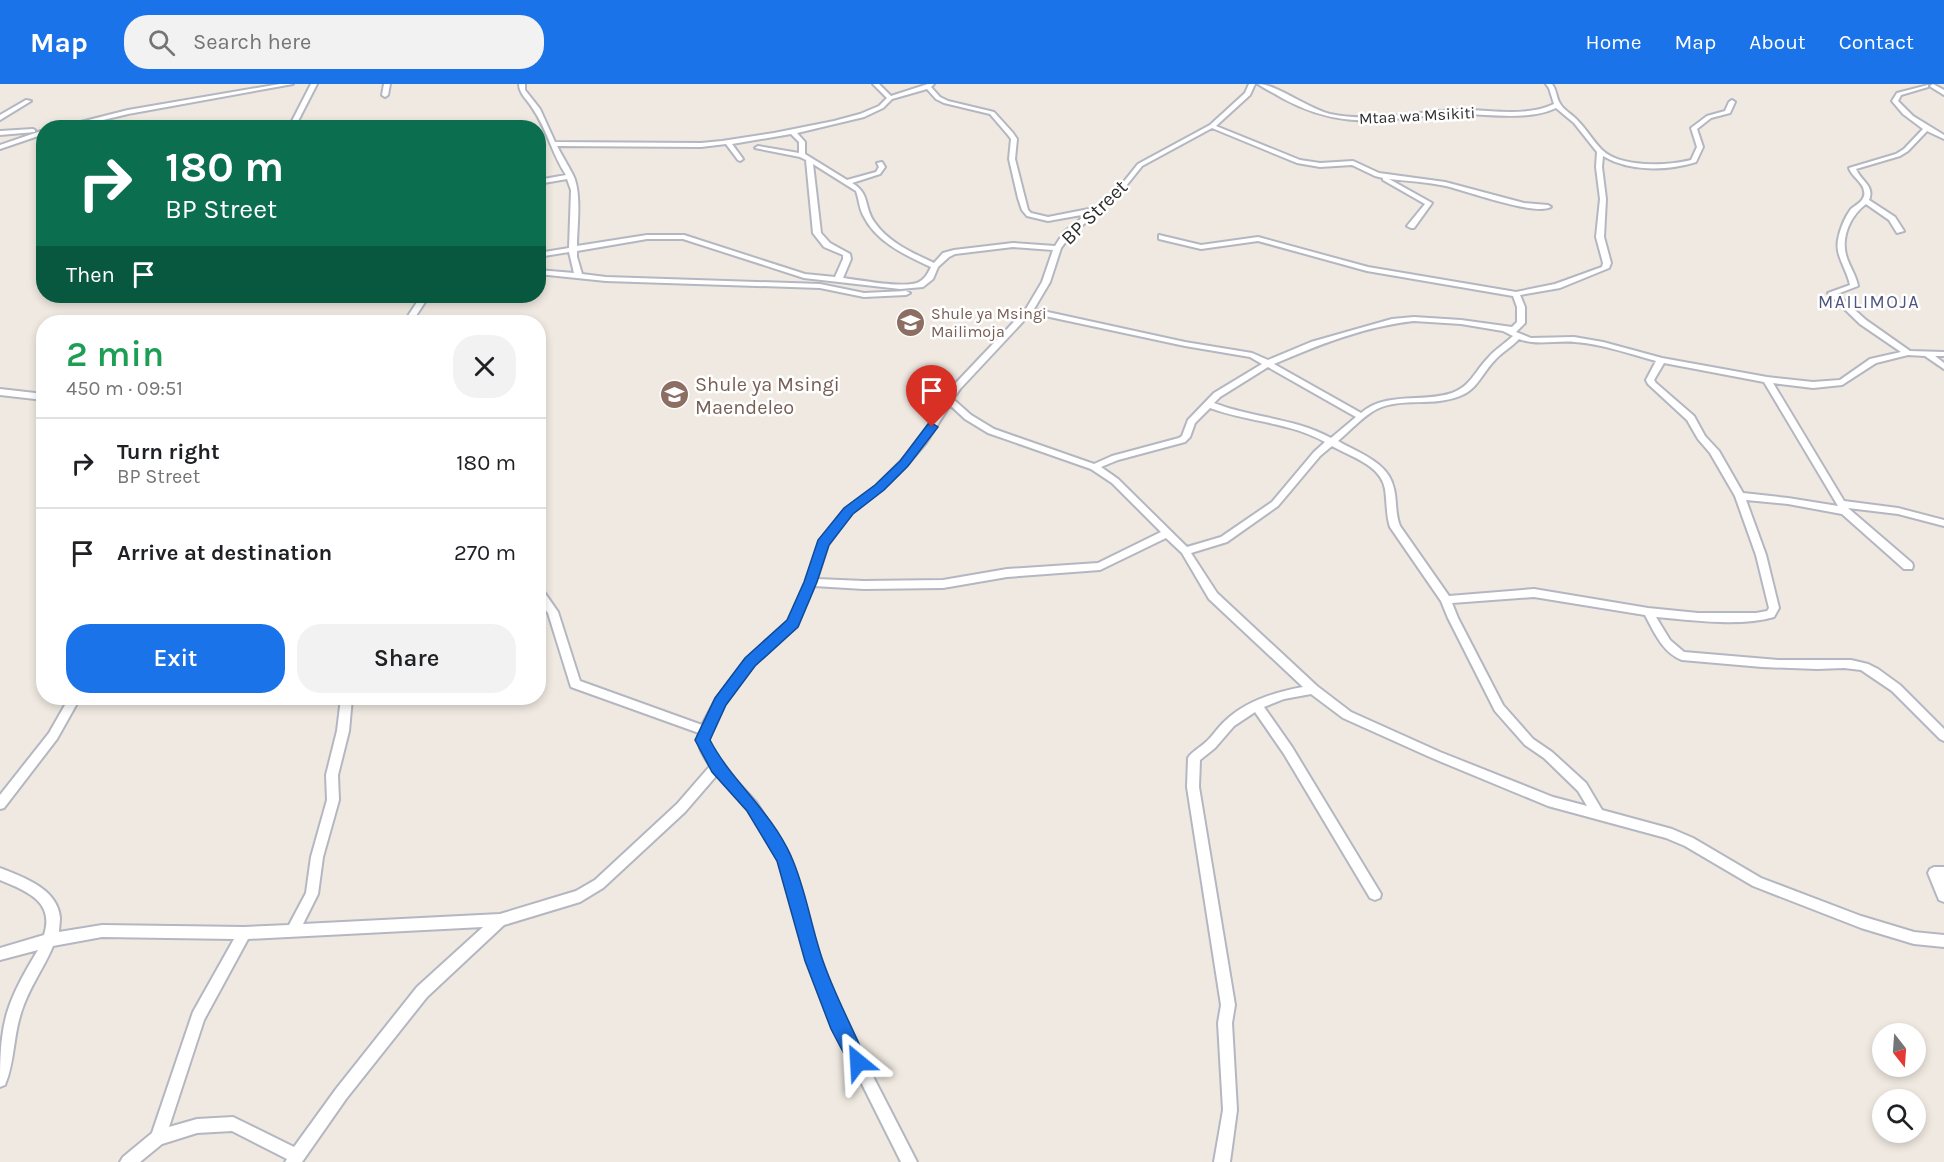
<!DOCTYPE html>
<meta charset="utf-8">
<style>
:root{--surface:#fff;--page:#f2f2f2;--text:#202124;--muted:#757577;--line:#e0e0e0;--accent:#1a73e8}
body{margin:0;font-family:Karla,sans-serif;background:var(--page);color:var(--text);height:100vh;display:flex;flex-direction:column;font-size:22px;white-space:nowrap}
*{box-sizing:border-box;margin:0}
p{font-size:20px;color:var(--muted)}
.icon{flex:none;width:33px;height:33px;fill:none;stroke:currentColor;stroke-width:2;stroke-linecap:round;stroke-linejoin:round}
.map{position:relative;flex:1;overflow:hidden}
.panel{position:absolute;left:36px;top:231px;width:510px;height:390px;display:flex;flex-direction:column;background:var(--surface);border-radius:24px;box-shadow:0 3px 9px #0003}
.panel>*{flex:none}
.banner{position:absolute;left:36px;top:36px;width:510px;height:183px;border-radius:24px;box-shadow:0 3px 9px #0003;background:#0b6e4f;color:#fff;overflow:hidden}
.needle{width:39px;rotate:163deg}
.fabs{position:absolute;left:1872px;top:939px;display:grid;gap:12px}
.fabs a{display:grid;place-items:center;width:54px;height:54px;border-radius:50%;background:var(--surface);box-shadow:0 3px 9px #0003;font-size:30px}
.pin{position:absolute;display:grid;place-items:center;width:51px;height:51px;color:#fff;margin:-62px -26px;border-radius:50% 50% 50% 0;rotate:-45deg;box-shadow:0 0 6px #0007}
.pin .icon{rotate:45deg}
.me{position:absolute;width:66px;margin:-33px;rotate:333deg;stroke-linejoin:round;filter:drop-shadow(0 0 4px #0008)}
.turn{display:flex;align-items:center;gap:21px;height:126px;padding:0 30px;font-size:27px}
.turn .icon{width:78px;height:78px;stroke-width:2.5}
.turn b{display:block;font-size:42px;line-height:51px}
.then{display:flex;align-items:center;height:57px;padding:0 30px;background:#0003;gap:12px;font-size:22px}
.round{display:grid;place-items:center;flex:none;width:63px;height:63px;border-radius:24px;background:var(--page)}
.head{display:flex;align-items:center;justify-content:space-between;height:102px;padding:0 30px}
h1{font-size:36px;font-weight:600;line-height:45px;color:#1e9e55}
.button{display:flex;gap:12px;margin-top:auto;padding:12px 30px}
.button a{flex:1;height:69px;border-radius:24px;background:var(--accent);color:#fff;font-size:24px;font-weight:600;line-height:69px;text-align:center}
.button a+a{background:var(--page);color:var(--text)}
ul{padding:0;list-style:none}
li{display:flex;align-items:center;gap:18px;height:90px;padding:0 30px;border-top:2px solid var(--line)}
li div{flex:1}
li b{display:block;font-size:22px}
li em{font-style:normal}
header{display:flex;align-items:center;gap:36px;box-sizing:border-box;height:84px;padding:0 30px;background:var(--accent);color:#fff}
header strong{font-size:28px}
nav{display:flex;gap:33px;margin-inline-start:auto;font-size:21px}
.search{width:420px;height:54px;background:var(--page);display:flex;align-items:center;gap:15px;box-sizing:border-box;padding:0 21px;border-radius:24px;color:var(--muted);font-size:22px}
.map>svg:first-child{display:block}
</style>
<header>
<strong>Map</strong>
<div class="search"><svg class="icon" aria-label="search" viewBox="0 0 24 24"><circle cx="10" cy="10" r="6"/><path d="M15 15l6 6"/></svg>Search here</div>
<nav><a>Home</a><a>Map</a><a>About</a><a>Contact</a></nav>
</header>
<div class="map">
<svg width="1944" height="1078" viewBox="0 0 1944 1078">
<rect width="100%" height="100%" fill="#efe9e1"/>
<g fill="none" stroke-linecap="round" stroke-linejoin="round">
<defs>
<path id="minor" d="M280,0H293L128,30L70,44H57L128,26Z
M311,0H317L296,41L291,42L290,41Z
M384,0H390L388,11L385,13L382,11Z
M519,0H525V6L540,25L555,58L701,59L722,57L774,49L834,37L860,30L879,22L887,14L873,0H879L891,12L928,0H934L931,3L940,13L948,17L994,28L1013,49L1017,55L1015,75L1028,126L1031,129L1048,133L1094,124L1118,105L1138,80L1210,41L1245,9L1249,0H1255L1250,11L1216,42L1300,76L1320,79L1353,77L1379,89L1445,98L1524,119L1548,121L1551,123C1535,132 1467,107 1446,102C1427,98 1408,97 1389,95L1432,119L1414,144H1411L1407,142L1425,120L1383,96V94L1375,92L1352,81L1320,83L1297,79L1212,44L1142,82L1122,107L1070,152L1061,164L1050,198L1034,225L1185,258L1252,269L1268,276L1311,258L1392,235L1414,233L1461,236L1512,243L1517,238V223L1513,212L1367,187L1258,157L1201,165L1159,155V151L1201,161L1258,153L1368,183L1516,208L1555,200L1602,183L1603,179L1596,153L1600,115L1596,83L1597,68L1574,39L1556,24C1528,37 1491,30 1461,30C1390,31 1350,51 1282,14C1274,9 1265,5 1258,0C1276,0 1307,24 1330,30C1372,39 1415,27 1458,26C1489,25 1525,34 1554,20L1549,4L1546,0H1552C1557,6 1556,15 1561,21C1565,27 1573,31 1578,37C1587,46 1593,57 1602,66C1621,84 1667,82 1691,76L1697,63L1691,44L1707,32L1725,27L1729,18L1732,16L1735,18L1730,29L1711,34L1697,45L1703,63L1696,78C1667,87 1630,88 1603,72L1602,83L1606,115L1604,153L1611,179L1609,184L1560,204L1520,211L1525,223V239L1516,248L1531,254L1574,253L1603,258L1662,274L1767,293L1813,298L1840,296L1870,275L1901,268L1860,240L1828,209L1850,201C1847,185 1835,172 1838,156C1840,145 1845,133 1851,125C1854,122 1859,120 1862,116C1864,113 1865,111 1864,107C1863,98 1852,93 1849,84L1896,70L1904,65L1923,45L1903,30L1892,17L1897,9L1928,1V3L1901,11L1898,17L1913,32L1944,51V55L1927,47L1908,67L1900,72L1856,85C1861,97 1875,102 1869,116L1895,133L1904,147L1897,149L1889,136L1866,120C1851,131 1841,152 1846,171C1849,182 1856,191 1858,202L1837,210L1866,236L1910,267L1944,268V272H1935L1944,279V285L1925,272L1908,271L1876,279L1842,301L1813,304L1773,299L1844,417L1898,424L1944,436V442L1898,430L1848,424L1912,479L1913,482L1912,485H1904L1842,430L1788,420L1746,416L1766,471L1779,524L1774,533C1740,543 1691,536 1656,533L1670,556L1684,568L1778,576H1851L1868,580L1878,585L1900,601L1944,645V657L1940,655L1892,607L1861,586L1844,584L1817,585L1762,583L1682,576C1663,569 1654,548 1645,531L1534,513L1452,519L1458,534L1503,621L1533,655L1552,668L1586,699L1602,726L1672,745L1693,754L1761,794L1861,832L1914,848L1944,851V863L1914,860L1861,844L1753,802L1685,762L1666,754L1548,722L1432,674L1343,634L1311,610L1284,615L1264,623L1292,663L1381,810L1380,814L1375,816L1370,814L1284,670L1255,628L1234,642L1215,664L1200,676L1199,703L1235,921L1232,939L1237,1026L1230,1078H1214L1223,1026L1218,939L1221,921L1187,703L1188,674C1192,667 1200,664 1206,658C1213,652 1218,643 1225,637C1246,617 1275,608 1303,603L1209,515L1182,469L1166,454L1100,486L1007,493L943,504L864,505L814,502L797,542L754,581L724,621L711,647L709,656L710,663L721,680L756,718L789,770L821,877L843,934L917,1078H901L831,938L807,877L779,776L748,726L717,691L685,728L603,804L580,818L504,841L427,913L346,1015L302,1078H285L287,1075L232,1047L197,1049L162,1060L140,1078H120L123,1073L152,1049L193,928L234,855L102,853L53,862C44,884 28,905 21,929C13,953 15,977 5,1001L0,1003C0,979 0,953 7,929C14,906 26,886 38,866L0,876V864L44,851C55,817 26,807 0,796V784C23,793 58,805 60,834C60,838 59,844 59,848L102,841L244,843L289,841L306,809L311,773L327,716L326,691L337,647L341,614H352L349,647L338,691L339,716L323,773L318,810L303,840L500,830L576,807L595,796L677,720L710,682C704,672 696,662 699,649L571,603L548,529L538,516V504L542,505L558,528L580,597L702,641L716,615L746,575L789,537L806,498L820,458L845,425L877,401L901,377L920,355L954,301L1026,225L1042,198L1053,166L1013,163L955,170L949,173L938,183L933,195L923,203L900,205L804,194L683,155H647L577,167V173L582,190L606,193L820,200L864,209L906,207L910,209L906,211L864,213L820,204L606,197L538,190V186L574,189L569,168L538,173V169L569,164L571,106L567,95L538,100V96L566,91C552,70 547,45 533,25C528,16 519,10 519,0ZM927,5L936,15L944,19L990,30L1008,51L1011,55L1009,75L1018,114L1022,126L1027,132L1048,137L1087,130L1064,148L1055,162L1013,159L954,166L943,169L934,179C913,169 889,159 875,139C863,123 871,110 852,99L880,90L885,83L882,78L877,79L879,83L876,88L847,96L805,70V58L797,49L864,33L883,24L892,15ZM791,50L799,58V69L758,62L755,64L800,73L806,76L813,149L824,163L843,171V175L835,193L805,190L684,151H647L577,162C577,142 582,109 573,91C568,81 562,72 557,62L701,63L726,60L738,76L740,77L743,75L732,60ZM813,80L856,107C859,115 859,123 863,131C876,158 905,171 931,183C928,189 926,194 919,198C906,205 859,196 843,194L851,175L850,170L830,159L821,149ZM1031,229L1185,262L1250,273L1262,280L1214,309L1188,336L1182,352L1179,354L1112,372L1094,380L994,345L971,331L953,315L960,305ZM1414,237L1461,240L1503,247L1513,252C1505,260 1495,265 1488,274C1475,287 1471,302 1452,309C1422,319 1387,307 1361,329L1274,280C1318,261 1366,242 1414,237ZM1519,255C1537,262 1556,256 1575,258C1602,260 1630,270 1656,277L1646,296L1648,300L1687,336L1698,355L1710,369L1735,412L1756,471L1769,524L1767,527L1756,529H1698L1648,524L1534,505L1449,512L1400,442C1395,430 1397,417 1394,405C1389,378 1358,369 1338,357C1350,347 1363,332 1377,325C1402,313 1433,323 1460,312C1478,305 1482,289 1495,276C1502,268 1512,263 1519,255ZM1664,279L1764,298L1838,422L1788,414L1743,409L1719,367L1705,352L1694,332L1656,299L1654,296ZM1268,283L1356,333L1331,354C1295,334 1252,334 1214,319L1220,313ZM950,321L965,335L988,349L1091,385L1112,399L1161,448L1098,479L1007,485L943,496L864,497L817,495L828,461L851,429L883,405L907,381L926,359ZM1210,324C1247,338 1290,338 1325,358L1314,368L1272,418L1221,453L1187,463L1118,395L1101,383L1118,376L1185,358L1190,353L1195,339ZM1332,362C1351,373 1381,381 1385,405C1387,418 1386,431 1390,443L1441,517L1448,534L1495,627L1525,661L1544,674L1578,707L1587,722L1553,713L1440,668L1351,628L1317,602L1217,509L1191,469L1227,458L1278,422L1320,372ZM483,843L417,903L336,1005L294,1063L233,1033L197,1035L169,1043L204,936L248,855Z
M1933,0L1944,6V11L1931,3L1930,2Z
M26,16L31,17L0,36V31Z
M33,45L35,46V48L0,51V47Z
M44,46V50L0,65V61Z
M56,212H64L65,214L61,216Z
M421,212H429L412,238H404Z
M0,305L44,310V316L0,311Z
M69,614H80L57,655L4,724L0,725V711L49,649Z
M1934,783H1944V818L1939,816L1928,789L1930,785Z"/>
</defs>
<use href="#minor" stroke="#b4b7c1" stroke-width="4"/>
<use href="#minor" fill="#fff" fill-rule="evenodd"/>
</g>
<path fill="#1a73e8" stroke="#114b97" stroke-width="1.5" d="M932,339L938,343L908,382L884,406L853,430L829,461L817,498L798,543L755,582L726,621L710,656C732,698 771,727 791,772C806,805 811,843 823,877C835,912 853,944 867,978L865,985L858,987L852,985L831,945L805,877L777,777L747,727L712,688L695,656L715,614L745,574L787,536L804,498L818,456L844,424L875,401L900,377L928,340Z"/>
<defs>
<symbol id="school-disc" viewBox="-11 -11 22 22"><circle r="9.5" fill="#8d6e63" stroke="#fff"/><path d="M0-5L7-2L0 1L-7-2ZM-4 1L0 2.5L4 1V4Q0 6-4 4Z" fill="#fff"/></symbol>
</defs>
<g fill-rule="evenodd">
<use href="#school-disc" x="894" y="222" width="33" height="33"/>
<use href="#school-disc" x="658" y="294" width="33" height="33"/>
</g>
<g text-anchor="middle" stroke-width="5" stroke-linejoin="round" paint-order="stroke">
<g font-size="16" fill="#2e2e2e" stroke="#fff">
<text transform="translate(1417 31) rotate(-3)" y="6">Mtaa wa Msikiti</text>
</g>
<g font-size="16" fill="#785e54" stroke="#fff" text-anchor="start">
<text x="931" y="235">Shule ya Msingi<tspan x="931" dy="18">Mailimoja</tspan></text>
</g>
<g font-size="18" letter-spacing="1.5" fill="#4d5680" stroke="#fff">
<text x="1869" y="224">MAILIMOJA</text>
</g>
<g font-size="20" fill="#2e2e2e" stroke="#fff">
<text transform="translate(1094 128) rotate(-44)" y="7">BP Street</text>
</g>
<g font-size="20" fill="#785e54" stroke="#fff" text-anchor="start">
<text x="695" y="307">Shule ya Msingi<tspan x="695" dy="23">Maendeleo</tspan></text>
</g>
</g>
</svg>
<div class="fabs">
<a><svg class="needle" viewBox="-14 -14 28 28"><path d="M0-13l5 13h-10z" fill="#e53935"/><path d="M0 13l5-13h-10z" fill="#757577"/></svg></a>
<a><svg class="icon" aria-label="search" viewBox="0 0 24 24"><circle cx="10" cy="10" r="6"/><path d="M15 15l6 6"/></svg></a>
</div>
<div class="pin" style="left:932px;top:343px;background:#d93025"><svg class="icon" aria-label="arrive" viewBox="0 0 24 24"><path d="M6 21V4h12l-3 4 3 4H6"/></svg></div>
<svg class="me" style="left:858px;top:978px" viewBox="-20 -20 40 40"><path d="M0-17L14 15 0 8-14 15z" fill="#1a73e8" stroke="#fff" stroke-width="4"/></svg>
<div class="banner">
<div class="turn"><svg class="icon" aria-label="right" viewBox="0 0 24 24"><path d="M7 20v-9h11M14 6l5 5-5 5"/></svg><div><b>180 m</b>BP Street</div></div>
<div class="then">Then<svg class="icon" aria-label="arrive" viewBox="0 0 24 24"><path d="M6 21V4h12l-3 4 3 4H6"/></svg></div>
</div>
<section class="panel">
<div class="head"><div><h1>2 min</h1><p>450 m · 09:51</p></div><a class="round"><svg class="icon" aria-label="close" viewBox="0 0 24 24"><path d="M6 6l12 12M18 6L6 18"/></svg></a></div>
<ul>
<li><svg class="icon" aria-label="right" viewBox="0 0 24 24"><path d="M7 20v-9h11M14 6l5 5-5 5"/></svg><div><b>Turn right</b><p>BP Street</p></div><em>180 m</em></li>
<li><svg class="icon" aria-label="arrive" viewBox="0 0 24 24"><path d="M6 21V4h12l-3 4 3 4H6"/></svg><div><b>Arrive at destination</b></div><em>270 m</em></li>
</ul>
<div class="button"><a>Exit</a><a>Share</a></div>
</section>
</div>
